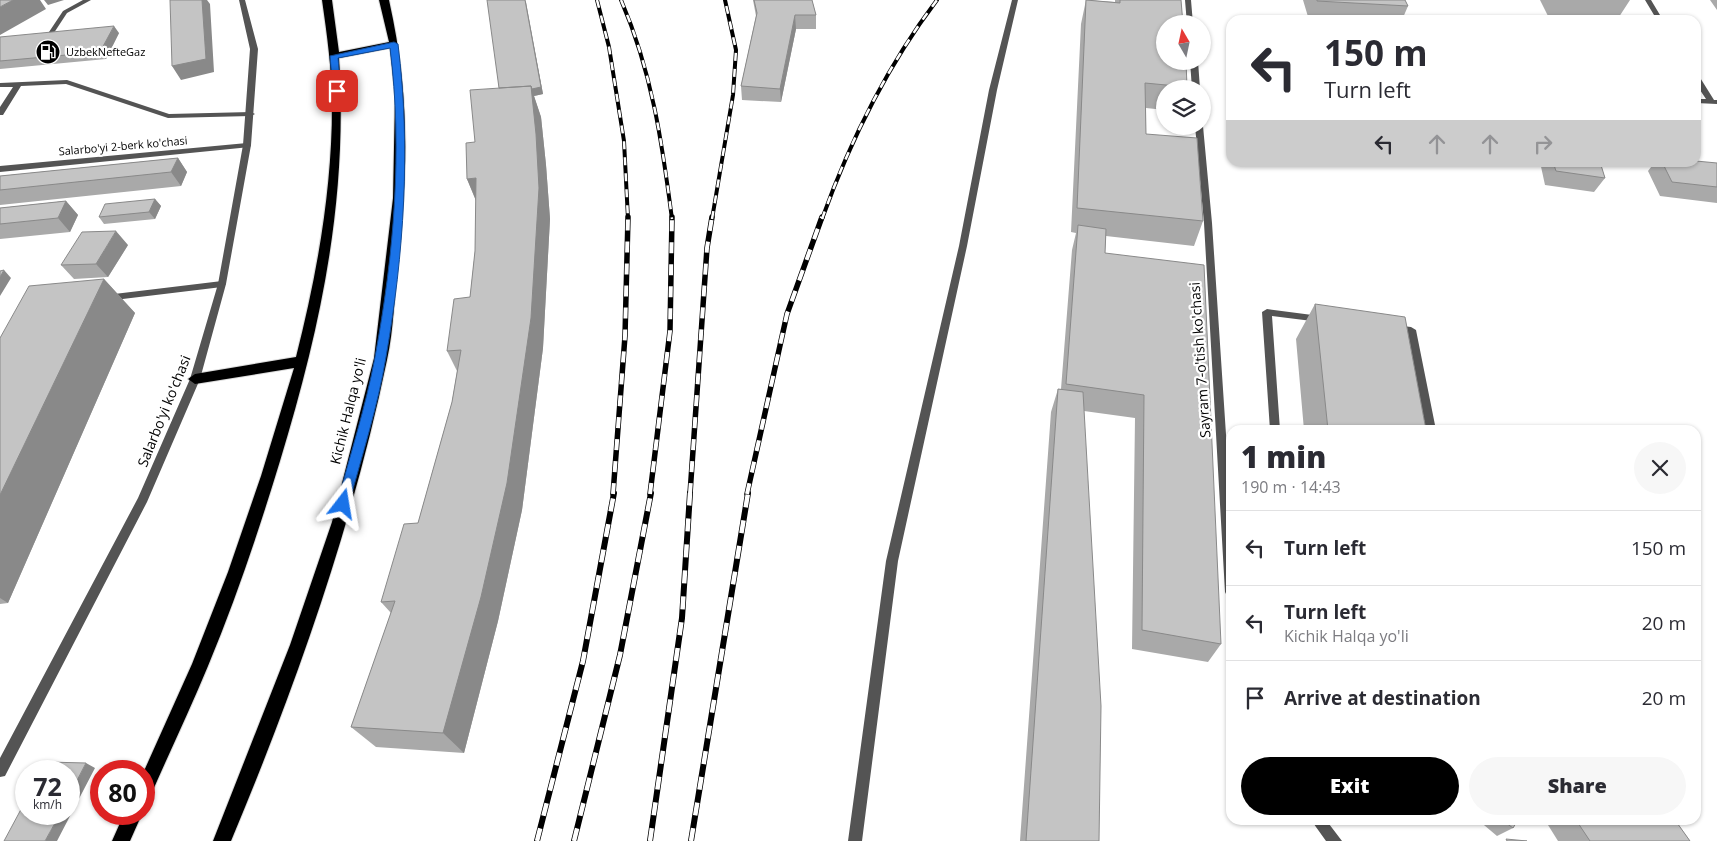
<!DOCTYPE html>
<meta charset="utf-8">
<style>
:root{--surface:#fff;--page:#f7f7f7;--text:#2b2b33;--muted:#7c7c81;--line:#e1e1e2;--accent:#000}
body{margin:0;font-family:"Open Sans",sans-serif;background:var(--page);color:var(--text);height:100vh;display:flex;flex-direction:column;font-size:19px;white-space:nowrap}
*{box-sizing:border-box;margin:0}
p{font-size:16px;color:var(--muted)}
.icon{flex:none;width:28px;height:28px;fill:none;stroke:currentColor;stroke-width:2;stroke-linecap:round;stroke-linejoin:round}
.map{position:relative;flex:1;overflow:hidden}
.sheet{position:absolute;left:1226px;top:425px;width:475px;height:400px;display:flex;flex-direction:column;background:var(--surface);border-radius:15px;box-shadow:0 1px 4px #0004}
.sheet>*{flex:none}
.banner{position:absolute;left:1226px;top:15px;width:475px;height:152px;border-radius:15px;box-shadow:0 1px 4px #0004;background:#fff;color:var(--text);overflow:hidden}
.needle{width:32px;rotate:351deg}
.fabs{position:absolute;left:1156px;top:15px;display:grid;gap:10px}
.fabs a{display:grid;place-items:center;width:55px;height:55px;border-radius:50%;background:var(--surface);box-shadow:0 1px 4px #0004;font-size:25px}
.speed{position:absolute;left:15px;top:760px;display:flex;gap:10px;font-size:25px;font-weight:700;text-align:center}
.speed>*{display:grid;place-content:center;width:65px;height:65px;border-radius:50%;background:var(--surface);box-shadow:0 1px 4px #0004;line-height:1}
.speed small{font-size:12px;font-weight:400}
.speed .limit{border:8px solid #d22;background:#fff;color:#111}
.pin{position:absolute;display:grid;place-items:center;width:42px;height:42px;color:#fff;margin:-21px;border-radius:10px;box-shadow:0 2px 8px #0006}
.me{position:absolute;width:55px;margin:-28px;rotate:14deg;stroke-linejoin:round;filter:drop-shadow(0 0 4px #0008)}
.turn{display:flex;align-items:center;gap:18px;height:105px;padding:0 15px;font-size:22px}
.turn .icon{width:65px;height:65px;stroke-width:2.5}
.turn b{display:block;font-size:35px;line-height:42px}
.lanes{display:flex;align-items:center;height:48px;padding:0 15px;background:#0003;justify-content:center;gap:25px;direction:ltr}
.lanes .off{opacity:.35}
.round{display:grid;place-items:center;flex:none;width:52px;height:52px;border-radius:26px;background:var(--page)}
.summary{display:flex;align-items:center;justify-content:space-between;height:85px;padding:0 15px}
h1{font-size:30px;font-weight:800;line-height:38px}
.button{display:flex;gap:10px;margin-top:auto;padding:10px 15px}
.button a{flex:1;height:58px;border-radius:30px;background:var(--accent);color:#fff;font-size:20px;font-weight:800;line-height:58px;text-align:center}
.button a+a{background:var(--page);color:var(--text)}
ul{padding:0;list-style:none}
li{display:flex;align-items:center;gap:15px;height:75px;padding:0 15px;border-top:1px solid var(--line)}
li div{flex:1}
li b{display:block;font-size:19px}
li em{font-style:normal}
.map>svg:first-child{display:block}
</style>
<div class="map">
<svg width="1717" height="841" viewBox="0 0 1717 841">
<rect width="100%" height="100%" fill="#fff"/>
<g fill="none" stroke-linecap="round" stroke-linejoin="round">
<defs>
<path id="trunk" d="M322,0H332L339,52L389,42L379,0H389C410,94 408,169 398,264C394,296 394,329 387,360C353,524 296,686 231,841H213L290,645L332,522L374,358L393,198L395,96L390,48L339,58C348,200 321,326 280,461C259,530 236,599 208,666C190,710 169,753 150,797L144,800V771L192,664L228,572L261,476L294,368L195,384L188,379L195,374L296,357C317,274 332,191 332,106C332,70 327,35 322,0Z
M124,814H142L130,841H112Z"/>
</defs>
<use href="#trunk" stroke="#dbdbdb" stroke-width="2"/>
<path fill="#545454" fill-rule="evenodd" d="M83,0H91L67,13L46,45H42L41,44L63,11Z
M1012,0H1018L997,90L967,246L898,561L862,841H848L886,561L959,246L989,90Z
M1645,0H1651L1663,20H1657Z
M1696,76H1699L1714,100H1717V104L1696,103V99H1706L1696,84Z
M67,80L169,114L251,112L255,114L251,116L168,118L66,84L21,86L3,115H0V107L13,87H0V83Z
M247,143L251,145L250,147L0,172V166Z
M222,281L226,284L222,287L106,301L101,298L106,295Z
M1267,309L1320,316L1325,319L1320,322L1272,316L1280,430H1270L1262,312Z
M1394,325L1411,327L1416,330L1436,430H1426L1407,333L1391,330L1389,328L1391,326Z"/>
<path fill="#545454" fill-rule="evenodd" d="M239,0H245L258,49L251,145L226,284L200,379L147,502L5,776L0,777V758L138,498L190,379L218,284L243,145L250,49Z
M1185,0H1191L1193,24H1187Z
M1190,61H1198L1200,89H1192Z
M1195,126H1203L1212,223L1231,510V597L1227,596L1225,592L1204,223Z
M1311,820H1326L1342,841H1326Z"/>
<use href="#trunk" fill="#000" fill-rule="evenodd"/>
<defs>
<path id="rail-far2" d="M597,0L609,47L624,141L628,219
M621,0C652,72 662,142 672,219
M712,219L733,95L736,50L725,0
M822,219C850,141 887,66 937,0"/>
<path id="rail-far1" d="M613,494L625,336L628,217
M650,494L670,331L672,217
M690,494L707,248L712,217
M747,494L787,314L822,217"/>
<path id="rail" d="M537,841L583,661L614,493
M574,841L620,655L651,493
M650,841L682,618L690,493
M691,841L748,493"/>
</defs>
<use href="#rail-far2" stroke="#000" stroke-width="4"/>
<use href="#rail-far1" stroke="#000" stroke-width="5.5"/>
<use href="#rail" stroke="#000" stroke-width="6"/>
<use href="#rail-far2" stroke="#fff" stroke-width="2.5" stroke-dasharray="8" stroke-linecap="butt"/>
<use href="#rail-far1" stroke="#fff" stroke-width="4" stroke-dasharray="11" stroke-linecap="butt"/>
<use href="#rail" stroke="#fff" stroke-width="4.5" stroke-dasharray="13" stroke-linecap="butt"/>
</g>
<path fill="#a9a9a9" d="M489,0H525L543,94L534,96L541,117L546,165L550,219L543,348L522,510L498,621L464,753L376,747L351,727L391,613L381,602L418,523L452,402L457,371L447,351L470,297L475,251L476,201L467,179L475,142L499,88Z
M753,0H812L816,15V29H796L781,102L742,100L741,86L756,16Z
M1086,0L1115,2V0H1181L1187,87V89H1165V110L1146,108V134L1203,221L1194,246L1106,236L1105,253L1221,644L1208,662L1132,649L1135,418L1084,411L1099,841H1020L1051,412L1058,389H1061L1072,250L1076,233L1071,232L1081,24Z
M1303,0H1405L1408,6L1402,20H1309Z
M1540,0H1630L1617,20H1550Z
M1710,0H1717V10Z
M119,33L106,59L0,69V37Z
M178,158L187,172L181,186L0,205V176Z
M1540,162H1600L1605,178L1594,192L1545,185Z
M1655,162L1717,163V203L1660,196L1648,171Z
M155,199L161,206L155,219L104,224L99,217Z
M66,201L78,215L70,232L0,239V208Z
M128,245L108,277L74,279L61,265Z
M104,279L135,313L8,603L0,604V338Z
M1315,304L1426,430H1304L1296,339Z
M1478,820H1518L1513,828L1497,836Z
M1558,820H1675L1690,841H1558L1548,825Z"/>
<path fill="#898989" d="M13,0H40L46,9L0,35V7Z
M44,0H64L48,5Z
M202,0H207L210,4L214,72L181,80L172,66Z
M525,0L526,2L543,94L534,96L541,117L546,165L550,219L543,348L522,510L498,621L464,753L443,733L500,94Z
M795,15L796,29L781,102L780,89Z
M114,26L119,33L106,59L100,52Z
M178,158L187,172L181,186L171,172Z
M476,178L480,210L467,179Z
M155,199L161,206L155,219L149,212Z
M66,201L78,215L70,232L58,218Z
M116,231L128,245L108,277L96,264Z
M4,270L11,278L0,296V277Z
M104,279L135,313L8,603L0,598V495Z
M86,763L95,768L57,841H45L60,814H69V796Z"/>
<path fill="#c4c4c4" stroke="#898989" d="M0,0H13L0,7Z
M170,0H202L206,59L172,66Z
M487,0H525L541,87L532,89L531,86L499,88Z
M754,0H812L816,15H795L780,89L741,86L757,13Z
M1086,0L1120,3V0H1181L1183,24H1165V61H1186L1187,87L1145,83L1146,134L1197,138L1203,221L1077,208Z
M1317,0H1405L1408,6L1317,1Z
M114,26L100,52L0,61V37Z
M531,86L536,134L539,188L531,318L507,483L481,597L443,733L351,727L395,601L381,602L404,524L418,523L452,402L461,350L447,351L454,299L470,297L475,251L476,178L467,179L466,143L475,142L470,90Z
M178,158L171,172L0,190V176Z
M1696,161L1717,163V187L1672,182L1662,162H1696Z
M1553,162H1600L1605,178L1556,171Z
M155,199L149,212L99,217L105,204Z
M66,201L58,218L0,224V208Z
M1078,225L1106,229L1105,253L1204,265L1221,644L1142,630L1144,395L1066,384Z
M116,231L96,264L61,265L82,232Z
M4,270L0,277V271Z
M104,279L0,495V338L29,286Z
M1315,304L1405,317L1426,430H1328Z
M1058,389L1083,392L1101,706L1099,841H1026Z
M47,762L86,763L69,796V771H42Z
M26,800V814H60L45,841H4Z
M1502,820H1518L1513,828Z
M1576,820H1675L1690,841H1590Z
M1506,839L1527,841H1507Z"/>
<path fill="#1a73e8" stroke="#114b97" d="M394,42L398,44C411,148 404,254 386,357C378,406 362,455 349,504L343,509L337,504C350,455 366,406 375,357C394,255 403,150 390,48L338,58L341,91L337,94L333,91L330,56Z"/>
<defs>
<symbol id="fuel-disc" viewBox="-11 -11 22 22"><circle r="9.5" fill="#000" stroke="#fff"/><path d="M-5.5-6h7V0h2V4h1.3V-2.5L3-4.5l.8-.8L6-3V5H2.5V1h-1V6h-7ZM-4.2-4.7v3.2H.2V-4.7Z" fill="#fff"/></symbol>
</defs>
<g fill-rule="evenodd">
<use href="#fuel-disc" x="34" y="38" width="28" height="28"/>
</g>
<g text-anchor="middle" stroke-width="4.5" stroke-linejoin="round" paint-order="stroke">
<g font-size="11" fill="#000" stroke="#fff" text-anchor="start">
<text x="66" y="56">UzbekNefteGaz</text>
</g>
<g font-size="11" fill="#000" stroke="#fff">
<text transform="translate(123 146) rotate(-5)" y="4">Salarbo'yi 2-berk ko'chasi</text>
</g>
<g font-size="14" fill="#000" stroke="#fff">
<text transform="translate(1200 360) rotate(-94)" y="5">Sayram 7-o'tish ko'chasi</text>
<text transform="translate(164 411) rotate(-68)" y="5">Salarbo'yi ko'chasi</text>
<text transform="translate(348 411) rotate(-76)" y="5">Kichik Halqa yo'li</text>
</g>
</g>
</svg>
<div class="fabs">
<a><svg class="needle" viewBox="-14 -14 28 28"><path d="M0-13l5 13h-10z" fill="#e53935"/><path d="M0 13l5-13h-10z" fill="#7c7c81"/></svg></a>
<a><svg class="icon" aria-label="layers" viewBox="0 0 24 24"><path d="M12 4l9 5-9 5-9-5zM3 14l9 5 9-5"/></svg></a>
</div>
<div class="speed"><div>72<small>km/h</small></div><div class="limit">80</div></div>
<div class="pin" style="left:337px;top:91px;background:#d93025"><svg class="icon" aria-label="arrive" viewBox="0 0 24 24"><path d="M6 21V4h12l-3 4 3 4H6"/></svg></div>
<svg class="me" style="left:343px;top:504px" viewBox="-20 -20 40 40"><path d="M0-17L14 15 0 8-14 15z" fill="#1a73e8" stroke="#fff" stroke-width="4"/></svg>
<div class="banner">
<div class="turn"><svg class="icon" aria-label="left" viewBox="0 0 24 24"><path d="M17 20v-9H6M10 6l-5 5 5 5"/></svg><div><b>150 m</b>Turn left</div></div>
<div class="lanes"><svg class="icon" aria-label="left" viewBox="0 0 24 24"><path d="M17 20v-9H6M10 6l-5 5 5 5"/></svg><svg class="icon off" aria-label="ahead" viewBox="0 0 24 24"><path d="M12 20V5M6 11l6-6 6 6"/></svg><svg class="icon off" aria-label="ahead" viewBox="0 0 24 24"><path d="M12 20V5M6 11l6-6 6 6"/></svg><svg class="icon off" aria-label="right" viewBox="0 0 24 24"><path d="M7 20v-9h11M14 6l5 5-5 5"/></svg></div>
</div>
<section class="sheet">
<div class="summary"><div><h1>1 min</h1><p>190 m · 14:43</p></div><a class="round"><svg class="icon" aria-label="close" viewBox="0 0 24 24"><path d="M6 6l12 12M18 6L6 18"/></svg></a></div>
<ul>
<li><svg class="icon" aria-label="left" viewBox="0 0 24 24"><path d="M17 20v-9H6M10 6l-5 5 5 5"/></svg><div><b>Turn left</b></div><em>150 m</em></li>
<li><svg class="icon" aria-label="left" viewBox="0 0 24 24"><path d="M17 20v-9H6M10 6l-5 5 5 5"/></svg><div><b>Turn left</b><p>Kichik Halqa yo'li</p></div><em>20 m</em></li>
<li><svg class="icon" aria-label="arrive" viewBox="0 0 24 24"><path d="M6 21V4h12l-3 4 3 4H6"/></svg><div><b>Arrive at destination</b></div><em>20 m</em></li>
</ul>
<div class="button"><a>Exit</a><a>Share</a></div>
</section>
</div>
